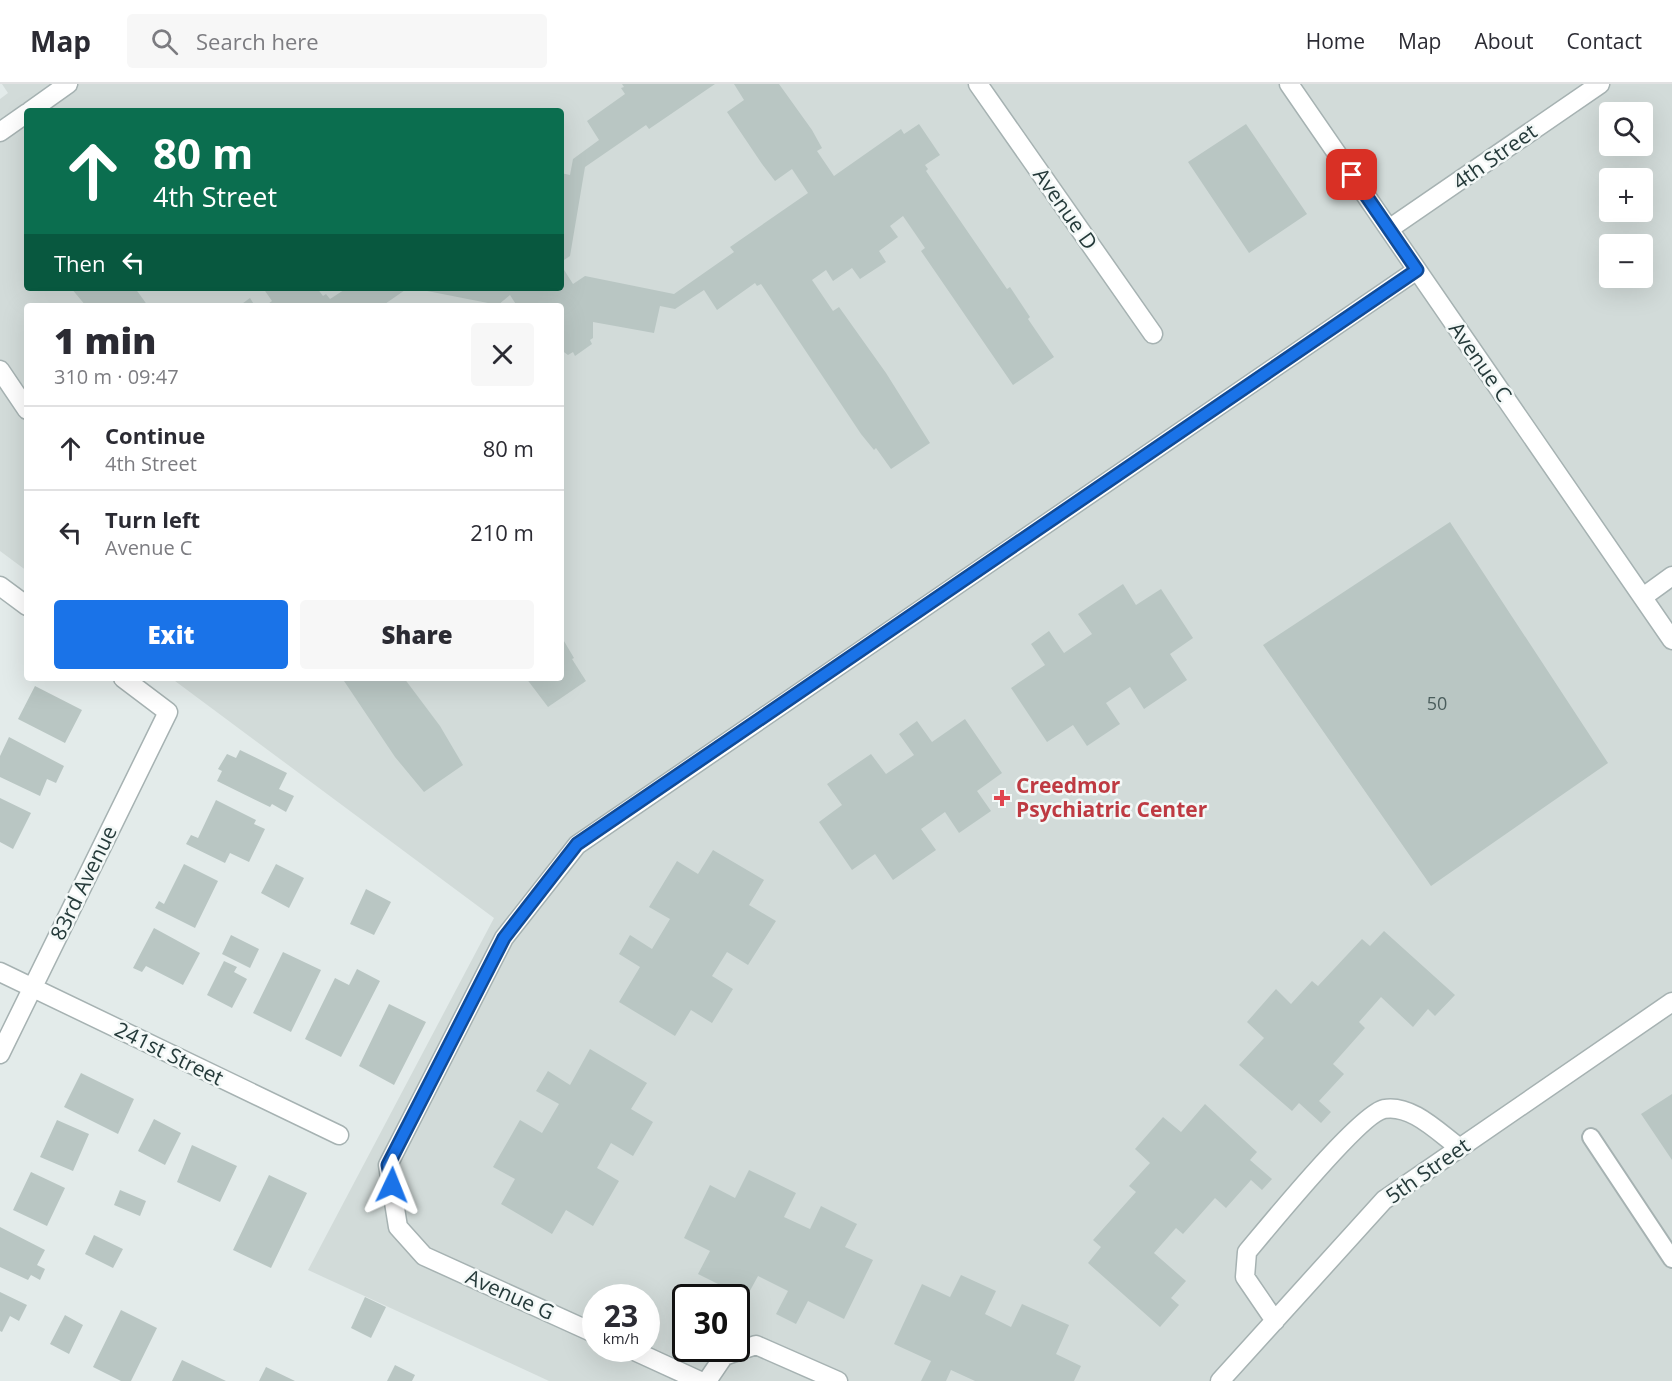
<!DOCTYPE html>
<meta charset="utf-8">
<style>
:root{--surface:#fff;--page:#f7f7f7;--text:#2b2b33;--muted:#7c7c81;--line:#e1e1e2;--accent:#1a73e8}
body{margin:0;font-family:"Open Sans",sans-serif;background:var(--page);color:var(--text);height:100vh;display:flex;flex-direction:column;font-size:22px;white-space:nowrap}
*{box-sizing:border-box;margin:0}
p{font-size:20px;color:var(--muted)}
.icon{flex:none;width:33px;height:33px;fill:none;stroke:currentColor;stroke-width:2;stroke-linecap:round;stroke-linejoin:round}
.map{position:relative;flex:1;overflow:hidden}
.drawer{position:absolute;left:24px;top:219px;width:540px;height:378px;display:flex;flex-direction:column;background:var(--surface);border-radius:6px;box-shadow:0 6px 24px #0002}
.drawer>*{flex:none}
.top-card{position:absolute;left:24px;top:24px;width:540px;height:183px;border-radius:6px;box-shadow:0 6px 24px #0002;background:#0b6e4f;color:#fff;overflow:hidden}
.fabs{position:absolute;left:1599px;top:18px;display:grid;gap:12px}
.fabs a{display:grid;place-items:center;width:54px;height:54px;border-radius:6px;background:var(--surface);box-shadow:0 6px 24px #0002;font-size:30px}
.speed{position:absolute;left:582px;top:1200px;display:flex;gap:12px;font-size:30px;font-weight:700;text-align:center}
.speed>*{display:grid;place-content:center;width:78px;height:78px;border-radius:50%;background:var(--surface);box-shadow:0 6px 24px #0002;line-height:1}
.speed small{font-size:15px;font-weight:400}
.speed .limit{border:3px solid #111;border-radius:9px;background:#fff;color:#111}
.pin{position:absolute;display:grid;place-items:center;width:51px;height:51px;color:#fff;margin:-26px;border-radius:12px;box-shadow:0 3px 9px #0006}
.me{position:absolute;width:66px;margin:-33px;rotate:2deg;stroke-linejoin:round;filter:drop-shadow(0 0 4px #0008)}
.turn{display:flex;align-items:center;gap:21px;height:126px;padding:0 30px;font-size:27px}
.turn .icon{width:78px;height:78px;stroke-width:2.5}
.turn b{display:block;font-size:42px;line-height:51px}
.then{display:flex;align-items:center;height:57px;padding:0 30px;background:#0003;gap:12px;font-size:22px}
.round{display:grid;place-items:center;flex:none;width:63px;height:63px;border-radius:6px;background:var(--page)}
.summary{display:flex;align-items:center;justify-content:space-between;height:102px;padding:0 30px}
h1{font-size:36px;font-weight:800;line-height:45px}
.action{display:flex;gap:12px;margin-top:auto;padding:12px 30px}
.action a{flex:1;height:69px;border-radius:6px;background:var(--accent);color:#fff;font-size:24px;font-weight:800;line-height:69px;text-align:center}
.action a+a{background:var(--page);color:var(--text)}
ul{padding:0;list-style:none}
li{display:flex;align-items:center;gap:18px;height:84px;padding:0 30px;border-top:2px solid var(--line)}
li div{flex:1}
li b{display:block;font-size:22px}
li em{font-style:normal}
header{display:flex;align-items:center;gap:36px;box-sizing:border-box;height:84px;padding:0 30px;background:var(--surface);border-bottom:2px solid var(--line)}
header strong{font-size:28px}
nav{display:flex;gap:33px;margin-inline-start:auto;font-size:21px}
.search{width:420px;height:54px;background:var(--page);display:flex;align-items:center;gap:15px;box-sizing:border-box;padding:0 21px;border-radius:6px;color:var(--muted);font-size:22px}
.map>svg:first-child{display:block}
</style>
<header>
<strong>Map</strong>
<div class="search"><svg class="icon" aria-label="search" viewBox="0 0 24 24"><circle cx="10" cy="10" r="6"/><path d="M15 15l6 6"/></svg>Search here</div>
<nav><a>Home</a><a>Map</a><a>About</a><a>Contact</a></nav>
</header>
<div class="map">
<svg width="1672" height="1297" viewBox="0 0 1672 1297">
<rect width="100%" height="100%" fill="#e3ebea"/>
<path fill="#d2dbd9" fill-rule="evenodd" d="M2,0H1672V1297H549L308,1186L494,834L171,594H561V222H27V487L0,467V15L8,9ZM27,27H561V204H27ZM1610,28H1642V62H1610ZM1610,94H1642V128H1610ZM1610,160H1642V194H1610ZM596,1214H646V1264H596ZM686,1214H736V1264H686Z"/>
<path fill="#b9c6c3" d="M622,0H715L649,45L646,41L585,83L570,172L561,178V89L570,91L573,75L599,56L587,37L625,10L621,4L624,3Z
M734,0H779L812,46L822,64L817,67L834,92L901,45L904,50L919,40L940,71L925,81L928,85L926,87L1007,205L1010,203L1030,233L1028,235L1054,273L1013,301L921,167L925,164L903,132L890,142L898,153L879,167L886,178L860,195L852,184L833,197L826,186L812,196L833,227L839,223L886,289L930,359L891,385L876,364L874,366L861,350L761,200L757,202L755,199L717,226L704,206L675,225L660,222L654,249L593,238V254L590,256L592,260L575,272L573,268L568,271L561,266V222H517L510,211L498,221L417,205L561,204V181L573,200L585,192L674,210L734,168L730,163L808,109L792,85L775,97L762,80L727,28L744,16Z
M1246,40L1307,130L1249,169L1188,78Z
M71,204H135L148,222H86Z
M263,204H317L323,212L326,210L330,215L347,204H379L381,207L386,204H408L382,222H265L272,217Z
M250,214L255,222H239Z
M1450,438L1608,679L1431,802L1263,561Z
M1123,500L1136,521L1161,505L1193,554L1170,570L1187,596L1144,625L1130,603L1106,619L1120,640L1087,662L1073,641L1047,658L1011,604L1045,581L1031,560L1049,547L1064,569L1092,550L1078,530Z
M561,552L574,574L572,575L586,597L548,623L526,594H561Z
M342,594H404L440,642L463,681L424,708L395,673Z
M35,602L82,626L65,659L18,635Z
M965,635L1002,689L977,707L991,727L959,749L945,728L921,745L936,766L893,796L875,770L852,786L819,738L842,721L827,700L871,670L886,690L914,671L899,650L917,637L932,658Z
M9,653L64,682L56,699L47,695L40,712L0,693V672Z
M240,666L287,689L279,705L294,712L286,728L272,720L270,723L217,697L222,687L218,685L227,670L236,674Z
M0,714L31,729L13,765L0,758Z
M216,716L256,736L254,740L265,745L249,778L230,769L225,779L186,760L191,751L198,754Z
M713,766L764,796L749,821L776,837L748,881L727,868L712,892L733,905L712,939L691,926L675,952L619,918L640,883L619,870L630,851L652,865L670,835L649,823L677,777L698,790Z
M184,780L218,797L195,844L155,824L159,817L164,820Z
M276,780L304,794L289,824L261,809Z
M366,805L391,818L374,851L350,840Z
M154,844L200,869L183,901L146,882L142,888L133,884Z
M1384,847L1455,911L1435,932L1428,925L1413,943L1381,913L1359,938L1365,944L1333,980L1344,990L1319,1017L1331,1028L1321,1039L1299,1019L1292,1027L1239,981L1264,954L1247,938L1276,905L1291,920L1312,897L1318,902L1362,855L1370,862Z
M231,851L259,865L250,884L222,870Z
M283,868L321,886L291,948L253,929Z
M224,877L237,883L234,888L247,895L232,924L207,911Z
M357,885L380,897L341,973L305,955L335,894L349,901Z
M389,920L426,938L394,1001L359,982Z
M590,965L647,999L631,1025L653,1038L633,1072L611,1059L597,1084L619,1097L593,1142L566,1126L552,1150L501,1120L515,1095L493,1083L520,1036L542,1049L559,1020L536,1007L548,987L570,1001Z
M81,989L134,1015L118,1050L64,1023Z
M1672,1010V1076L1641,1030Z
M1205,1020L1257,1068L1250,1076L1272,1095L1262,1106L1251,1096L1226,1124L1215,1114L1183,1150L1176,1144L1154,1169L1186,1197L1171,1214L1179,1221L1160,1243L1088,1179L1101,1163L1093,1156L1136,1108L1129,1102L1150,1079L1135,1065L1163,1033L1181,1048Z
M154,1035L181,1049L165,1081L138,1067Z
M57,1036L89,1050L73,1087L40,1073Z
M192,1061L237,1082L220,1118L177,1098Z
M749,1086L796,1109L784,1133L810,1145L821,1122L857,1140L845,1163L873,1176L844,1235L808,1217L796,1240L776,1230L788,1207L758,1192L746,1214L698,1190L710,1167L684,1154L710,1101L735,1114Z
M31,1088L65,1104L47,1142L13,1126Z
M269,1091L307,1109L271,1184L233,1166Z
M120,1106L146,1117L140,1132L114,1121Z
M0,1143L45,1166L37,1181L45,1185L40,1196L31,1191L28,1196L0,1183Z
M94,1151L123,1165L113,1184L85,1170Z
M961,1191L996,1207L985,1230L1011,1243L1022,1220L1069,1241L1056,1270L1081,1282L1074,1297H975L951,1286L946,1297H921L931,1277L894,1260L922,1200L950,1213Z
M0,1208L27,1221L19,1237L10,1232L2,1248L0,1247Z
M365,1213L386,1223L371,1254L351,1244Z
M121,1226L157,1244L131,1297H121L93,1283Z
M65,1231L83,1241L69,1270L50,1260Z
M182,1276L226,1297H172Z
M395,1281L415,1291L412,1297H387Z
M266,1283L295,1297H259Z"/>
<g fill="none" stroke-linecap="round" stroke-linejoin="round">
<defs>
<path id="service" d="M1591,1053L1672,1175"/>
<path id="minor" d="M978,0L1153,250
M1289,0L1672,556
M30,27L68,0
M0,48L27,29
M1389,145L1600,0
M0,286L27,326
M0,502L27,522
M1643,513L1672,492
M0,888L339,1051
M0,970L168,628L123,594
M1275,1237L1245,1193L1247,1168C1268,1143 1360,1030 1384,1025C1412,1020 1439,1049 1460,1064
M596,1250L424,1172L398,1143L388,1081L504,854L577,761L1417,186
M628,1264L700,1297
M707,1297L724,1272L756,1261L838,1297
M1220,1297L1384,1116L1672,918"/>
</defs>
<use href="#service" stroke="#a6b2b2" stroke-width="20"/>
<use href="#minor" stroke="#a6b2b2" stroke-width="21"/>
<use href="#service" stroke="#fff" stroke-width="16"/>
<use href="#minor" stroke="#fff" stroke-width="18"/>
</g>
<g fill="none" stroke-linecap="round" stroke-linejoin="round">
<defs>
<path id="route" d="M392,1101L388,1081L504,854L577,760L1417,186L1352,91"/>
</defs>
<use href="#route" stroke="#114b97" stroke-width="15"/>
<use href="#route" stroke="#1a73e8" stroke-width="10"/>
</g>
<path fill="#e0444e" stroke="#f3f8f7" stroke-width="2" d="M999 705h6v6h6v6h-6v6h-6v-6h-6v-6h6z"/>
<g text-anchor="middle" stroke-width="5" stroke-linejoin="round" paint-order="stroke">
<g font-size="18" fill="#4a5d5c">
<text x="1437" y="626">50</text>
</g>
<g font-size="21" fill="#253a3a" stroke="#f3f8f7">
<text transform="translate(1495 73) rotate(-35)" y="7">4th Street</text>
<text transform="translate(1065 125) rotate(55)" y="7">Avenue D</text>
<text transform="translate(1480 278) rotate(55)" y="7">Avenue C</text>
<text transform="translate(84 799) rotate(-64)" y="7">83rd Avenue</text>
<text transform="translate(169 970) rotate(26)" y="7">241st Street</text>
<text transform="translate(1428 1087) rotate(-35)" y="7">5th Street</text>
<text transform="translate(510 1211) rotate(24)" y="7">Avenue G</text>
</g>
<g font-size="21" font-weight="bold" fill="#be3a42" stroke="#f3f8f7" text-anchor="start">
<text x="1016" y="709">Creedmor<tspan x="1016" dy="24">Psychiatric Center</tspan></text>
</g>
</g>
</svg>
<div class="fabs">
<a><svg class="icon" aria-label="search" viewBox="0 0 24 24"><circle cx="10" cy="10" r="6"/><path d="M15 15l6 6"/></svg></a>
<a>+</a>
<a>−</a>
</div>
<div class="speed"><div>23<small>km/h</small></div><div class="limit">30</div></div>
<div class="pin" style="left:1352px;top:91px;background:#d93025"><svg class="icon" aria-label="arrive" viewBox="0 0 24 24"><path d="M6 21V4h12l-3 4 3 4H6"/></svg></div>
<svg class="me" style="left:392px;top:1101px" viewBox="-20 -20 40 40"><path d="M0-17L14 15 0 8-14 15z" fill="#1a73e8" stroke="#fff" stroke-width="4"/></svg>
<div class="top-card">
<div class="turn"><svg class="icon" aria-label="ahead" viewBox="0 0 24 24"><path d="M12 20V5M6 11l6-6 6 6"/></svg><div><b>80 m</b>4th Street</div></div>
<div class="then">Then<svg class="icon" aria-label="left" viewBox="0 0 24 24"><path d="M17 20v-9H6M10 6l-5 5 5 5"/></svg></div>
</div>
<section class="drawer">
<div class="summary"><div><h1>1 min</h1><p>310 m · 09:47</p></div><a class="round"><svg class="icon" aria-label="close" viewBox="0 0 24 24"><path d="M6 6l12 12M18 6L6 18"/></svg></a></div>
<ul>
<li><svg class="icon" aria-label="ahead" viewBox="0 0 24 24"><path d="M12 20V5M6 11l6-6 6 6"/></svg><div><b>Continue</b><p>4th Street</p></div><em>80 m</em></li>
<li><svg class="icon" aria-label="left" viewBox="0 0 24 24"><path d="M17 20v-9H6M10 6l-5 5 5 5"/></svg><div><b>Turn left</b><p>Avenue C</p></div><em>210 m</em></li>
</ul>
<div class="action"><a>Exit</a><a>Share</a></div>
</section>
</div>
